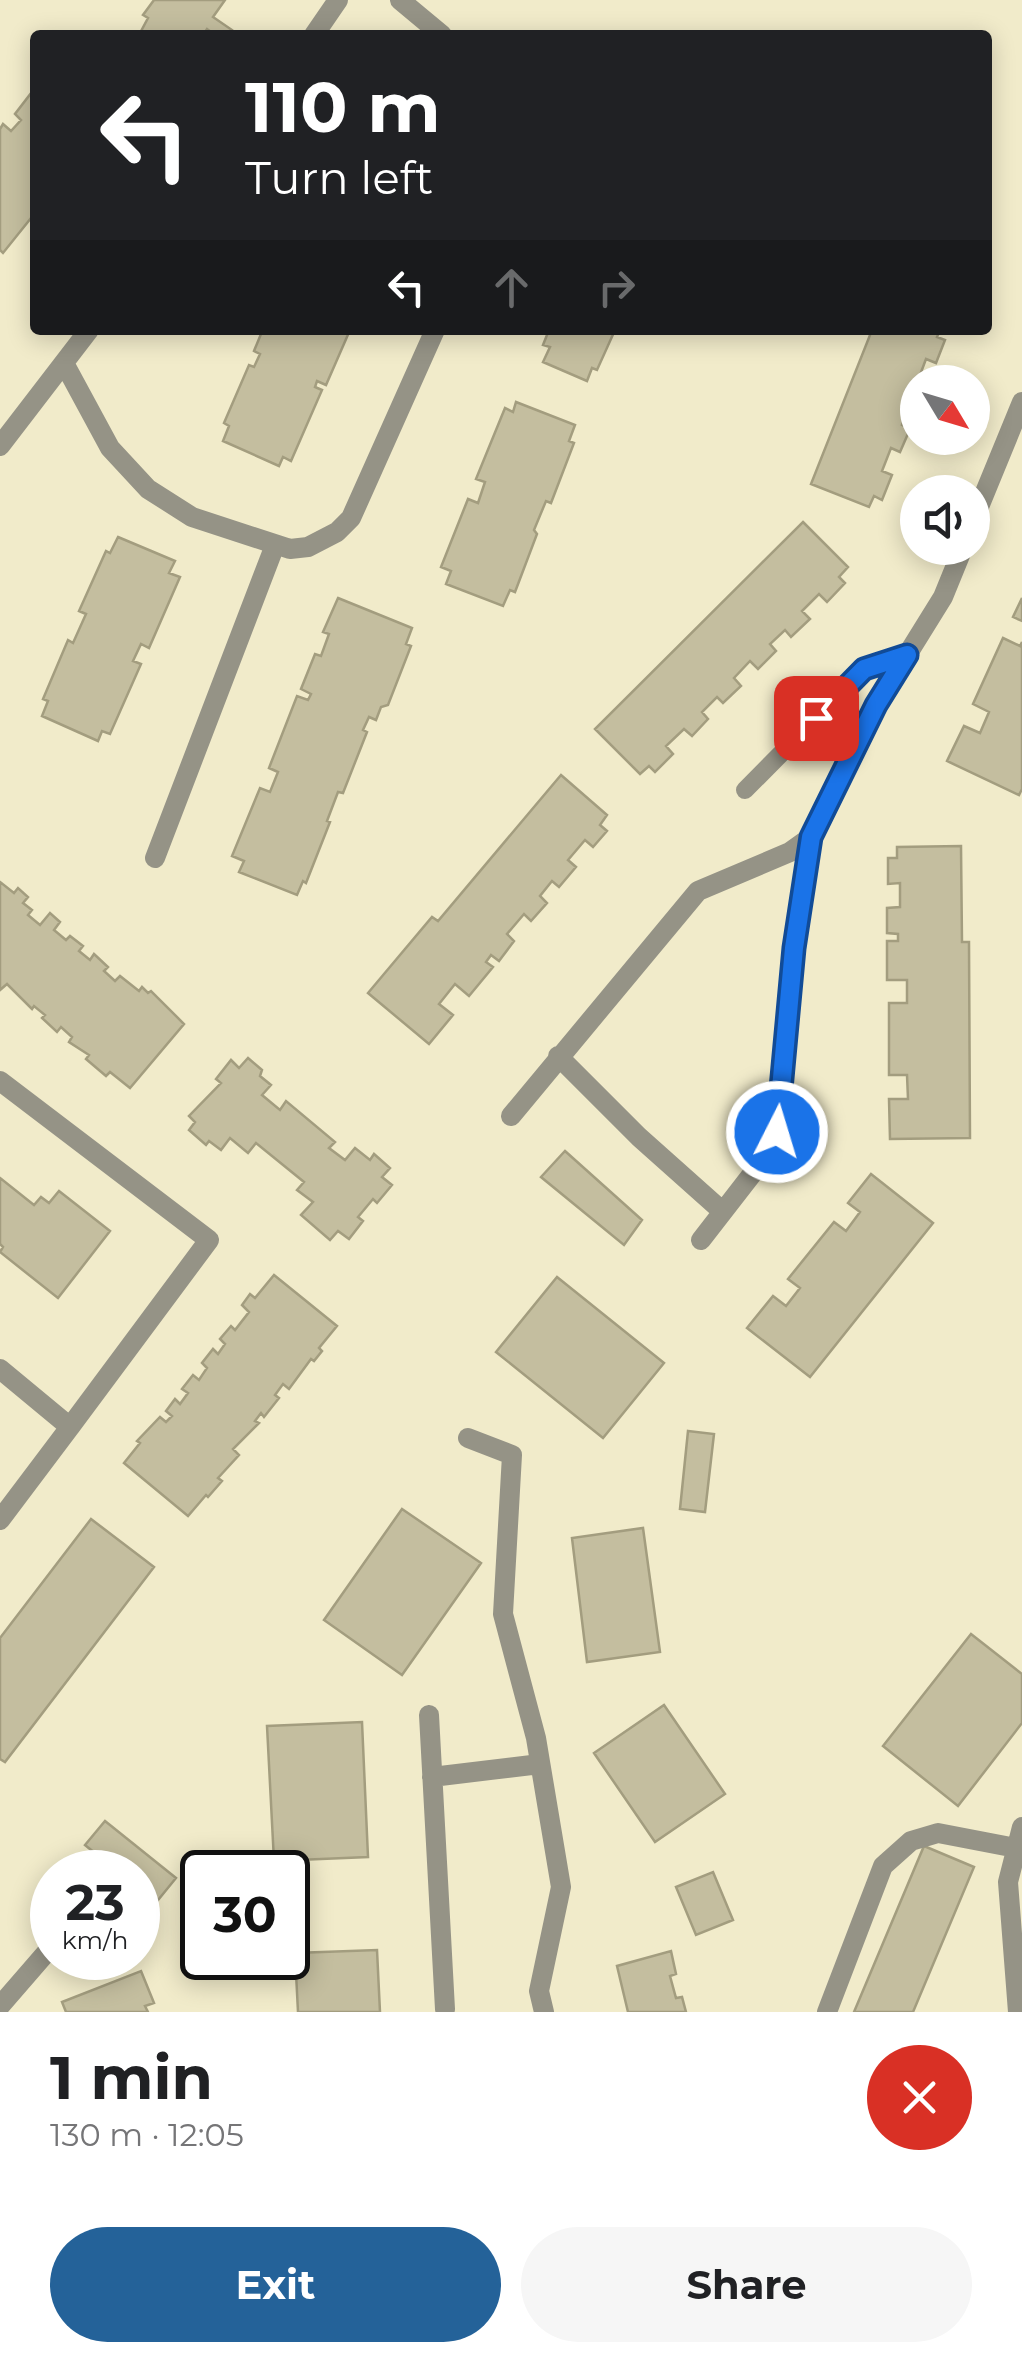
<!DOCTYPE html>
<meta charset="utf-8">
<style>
:root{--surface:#fff;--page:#f6f6f6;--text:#202124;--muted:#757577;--accent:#246299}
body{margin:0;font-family:Montserrat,sans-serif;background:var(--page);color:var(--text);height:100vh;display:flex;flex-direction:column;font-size:38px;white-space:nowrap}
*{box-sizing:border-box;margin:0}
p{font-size:32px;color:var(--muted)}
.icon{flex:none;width:55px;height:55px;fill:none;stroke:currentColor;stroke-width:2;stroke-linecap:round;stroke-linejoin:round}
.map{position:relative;height:2012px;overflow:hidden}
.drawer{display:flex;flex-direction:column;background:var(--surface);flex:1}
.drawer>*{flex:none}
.guide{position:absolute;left:30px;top:30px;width:962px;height:305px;border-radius:10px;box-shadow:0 5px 25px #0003;background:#202124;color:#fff;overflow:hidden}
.needle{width:65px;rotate:128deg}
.tools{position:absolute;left:900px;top:365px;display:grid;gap:20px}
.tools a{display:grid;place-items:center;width:90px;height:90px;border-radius:50%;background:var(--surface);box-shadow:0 5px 25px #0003;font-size:50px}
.speed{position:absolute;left:30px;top:1850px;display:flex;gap:20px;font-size:50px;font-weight:700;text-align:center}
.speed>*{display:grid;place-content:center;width:130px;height:130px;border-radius:50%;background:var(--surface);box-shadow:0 5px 25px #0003;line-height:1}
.speed small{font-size:25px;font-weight:400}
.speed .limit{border:5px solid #111;border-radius:15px;background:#fff;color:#111}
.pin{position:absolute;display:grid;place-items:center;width:85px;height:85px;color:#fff;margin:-42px;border-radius:20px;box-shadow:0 5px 15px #0006}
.me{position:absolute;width:110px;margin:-55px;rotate:5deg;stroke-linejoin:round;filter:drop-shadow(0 0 8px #0008)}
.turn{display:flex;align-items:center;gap:35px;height:210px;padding:0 50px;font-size:45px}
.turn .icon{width:130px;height:130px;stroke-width:2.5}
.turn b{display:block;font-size:70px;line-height:85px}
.lanes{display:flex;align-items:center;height:95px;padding:0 50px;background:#0003;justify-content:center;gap:50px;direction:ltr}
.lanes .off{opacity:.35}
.round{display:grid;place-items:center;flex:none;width:105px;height:105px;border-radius:52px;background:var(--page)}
.head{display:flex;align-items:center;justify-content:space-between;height:170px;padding:0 50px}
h1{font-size:60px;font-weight:700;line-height:75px}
.button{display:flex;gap:20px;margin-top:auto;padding:20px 50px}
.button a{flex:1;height:115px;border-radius:60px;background:var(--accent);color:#fff;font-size:40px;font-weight:700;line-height:115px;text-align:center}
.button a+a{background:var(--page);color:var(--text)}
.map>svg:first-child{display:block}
</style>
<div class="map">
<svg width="1022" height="2012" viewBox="0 0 1022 2012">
<rect width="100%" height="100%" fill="#f1ebca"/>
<path fill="#c4be9f" stroke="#a39d7f" stroke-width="2.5" d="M154,0H225L213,17L232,30L229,35H215L207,29L203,35H139L148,18L143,15Z
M35,88V213L3,253L0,250V129L3,124L11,131L21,120L15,114Z
M257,330H350L326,385L317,381L315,387L322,390L291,461L283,457L279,466L223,441L229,426L224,423L249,365L254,367L260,354L254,351L261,334Z
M549,330H615L597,370L592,368L587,381L543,362L550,347L543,345Z
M872,330H940L937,337L945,340L936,363L926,359L917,383L918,409L910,406L902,425L910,429L900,452L891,448L882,471L892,475L882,500L874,496L869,507L811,484Z
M516,402L575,425L569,441L574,443L551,503L546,501L534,530L537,534L515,592L510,590L503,606L446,584L451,571L441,567L468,499L478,503L485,482L476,479L505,408L513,412Z
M803,522L848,567L839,577L845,583L827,602L819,594L802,611L810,619L791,637L785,630L770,644L776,651L758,669L750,661L734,678L741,686L723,703L717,697L702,712L708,719L692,736L684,729L666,746L673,754L655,772L649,766L640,774L595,729Z
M118,537L175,561L169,573L180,577L149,648L141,644L133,661L141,664L110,734L102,731L98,741L42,716L48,701L43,699L68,640L73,643L86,614L79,611L106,551L110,553Z
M338,598L412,628L406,644L411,646L388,705L381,707L376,720L369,717L363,730L367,732L343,793L338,792L327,821L330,822L306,883L303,881L297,895L239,872L244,861L232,856L260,788L270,792L278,772L269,768L297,696L308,700L311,694L301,689L315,654L321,656L329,634L323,632Z
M1022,598V621L1013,617Z
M1003,638L1020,646L1022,642V789L1019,795L947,761L964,726L980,733L989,712L973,704Z
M561,775L607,815L600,825L607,831L593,847L585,840L568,860L576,867L559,887L552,881L540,896L547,903L531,921L524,914L507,934L514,941L499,961L491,955L486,962L493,967L469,996L455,984L439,1004L453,1015L429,1044L368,993L432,917L438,921Z
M961,846L962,942H969L970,1138L890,1139L889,1099H908L907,1075H889V1003H907V980H887V941H898V934L887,933V908L900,907V883L888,884V858H897V847Z
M0,882L14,893L18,888L28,897L23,903L32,910L28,915L40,925L50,913L60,922L54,930L66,940L70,936L83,946L79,951L90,960L94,954L108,967L104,971L115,981L120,976L139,991L142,987L148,993L151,991L184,1024L130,1088L110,1072L106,1076L86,1059L89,1055L69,1042L72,1037L61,1027L57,1032L42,1018L45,1015L34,1006L32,1009L7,984L0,990Z
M248,1058L262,1070L260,1076L271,1085L262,1095L280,1110L286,1101L335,1142L329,1148L345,1160L355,1148L370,1160L374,1154L390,1168L382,1177L392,1185L377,1203L373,1199L358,1217L363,1221L349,1239L338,1231L330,1240L301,1215L313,1202L297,1190L304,1182L256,1143L248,1153L230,1138L221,1150L209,1141L206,1145L189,1130L195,1122L189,1116L221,1083L216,1079L231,1060L239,1068Z
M565,1151L642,1220L624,1245L541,1177Z
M871,1174L933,1223L810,1377L747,1328L773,1296L786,1306L800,1288L788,1279L834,1222L846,1231L860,1212L848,1203Z
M0,1178L34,1205L41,1197L49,1203L59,1191L110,1231L58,1298L0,1252L3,1247L0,1244Z
M274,1275L337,1326L319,1348L322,1351L314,1361L311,1359L289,1389L283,1384L275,1395L279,1398L264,1417L261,1413L255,1421L259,1423L233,1449L239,1455L218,1478L222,1481L208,1497L206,1495L188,1516L124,1463L140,1443L137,1441L160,1417L166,1422L172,1416L166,1411L175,1399L180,1404L188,1393L182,1389L193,1375L199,1380L207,1368L202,1363L213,1349L218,1354L225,1344L220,1339L231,1326L235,1330L249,1312L242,1305L250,1294L255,1298Z
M557,1277L664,1363L603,1438L496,1352Z
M688,1431L714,1434L705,1512L680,1509Z
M402,1509L481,1563L402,1675L324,1620Z
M91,1519L154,1567L5,1762L0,1759V1638Z
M643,1528L660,1652L587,1662L572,1538Z
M971,1634L1022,1674V1723L958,1806L883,1746Z
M664,1705L725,1794L655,1842L594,1753Z
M362,1722L368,1857L274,1861L267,1726Z
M105,1821L176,1878L154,1905L138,1892V1872H111L109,1871L112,1867L85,1845Z
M924,1846L974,1867L913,2012H854Z
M713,1872L733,1920L696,1935L676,1887Z
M377,1950L380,2012H298L295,1953Z
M671,1951L676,1974L670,1976L676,1998L682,1997L686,2012H628L617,1966Z
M141,1971L154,2003L145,2006L148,2012H66L62,2002Z"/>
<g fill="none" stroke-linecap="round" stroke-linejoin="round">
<path stroke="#959386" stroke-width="18" d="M745,790L865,669L907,655"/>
<path stroke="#959386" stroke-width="20" d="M400,0L442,35
M314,35L338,0
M64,363L110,448L148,489L192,517L290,549L308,547L337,532L351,518L435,330
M0,446L89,330
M972,524L1022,402
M155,858L275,545
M558,1056L639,1137L722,1211
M0,1081L209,1240L70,1427
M511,1116L698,891L790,852L811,837
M701,1240L766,1156L777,1132L794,948L811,837L876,705L943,597L963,548
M0,1369L70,1427L0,1520
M468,1438L512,1455L503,1614L536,1738L561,1887L539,1991L544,2012
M429,1715L445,2009
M432,1777L540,1764
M0,2006L52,1946
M827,2012L883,1866L911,1841L938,1833L1016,1848
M1018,2012L1008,1882L1022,1827"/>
</g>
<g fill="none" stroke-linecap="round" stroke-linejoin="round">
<defs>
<path id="route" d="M777,1132L794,948L811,837L876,705L907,655L864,669L816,718"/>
</defs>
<use href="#route" stroke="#114b97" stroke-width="25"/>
<use href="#route" stroke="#1a73e8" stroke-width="18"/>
</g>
</svg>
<div class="tools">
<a><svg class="needle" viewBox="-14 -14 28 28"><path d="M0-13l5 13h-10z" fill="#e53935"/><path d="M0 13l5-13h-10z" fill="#757577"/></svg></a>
<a><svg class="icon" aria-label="sound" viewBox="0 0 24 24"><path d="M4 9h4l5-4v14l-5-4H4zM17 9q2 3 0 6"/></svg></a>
</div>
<div class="speed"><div>23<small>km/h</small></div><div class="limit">30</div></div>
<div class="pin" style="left:816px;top:718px;background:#d93025"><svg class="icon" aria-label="arrive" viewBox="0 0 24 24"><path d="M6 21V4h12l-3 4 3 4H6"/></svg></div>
<svg class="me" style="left:777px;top:1132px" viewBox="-20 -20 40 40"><circle r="17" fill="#1a73e8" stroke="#fff" stroke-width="3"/><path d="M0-11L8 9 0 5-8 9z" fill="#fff"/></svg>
<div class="guide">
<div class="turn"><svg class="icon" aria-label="left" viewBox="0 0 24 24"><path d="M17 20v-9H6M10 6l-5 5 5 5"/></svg><div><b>110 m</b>Turn left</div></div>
<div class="lanes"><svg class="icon" aria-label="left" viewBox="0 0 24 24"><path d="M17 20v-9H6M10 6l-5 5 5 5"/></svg><svg class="icon off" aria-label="ahead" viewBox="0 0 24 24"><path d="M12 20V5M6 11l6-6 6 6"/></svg><svg class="icon off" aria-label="right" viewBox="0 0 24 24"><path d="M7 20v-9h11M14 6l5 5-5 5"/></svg></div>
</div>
</div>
<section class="drawer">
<div class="head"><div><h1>1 min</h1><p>130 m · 12:05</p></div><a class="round" style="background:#d93025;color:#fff"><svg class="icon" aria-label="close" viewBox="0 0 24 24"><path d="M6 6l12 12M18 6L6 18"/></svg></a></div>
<div class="button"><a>Exit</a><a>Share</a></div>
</section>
